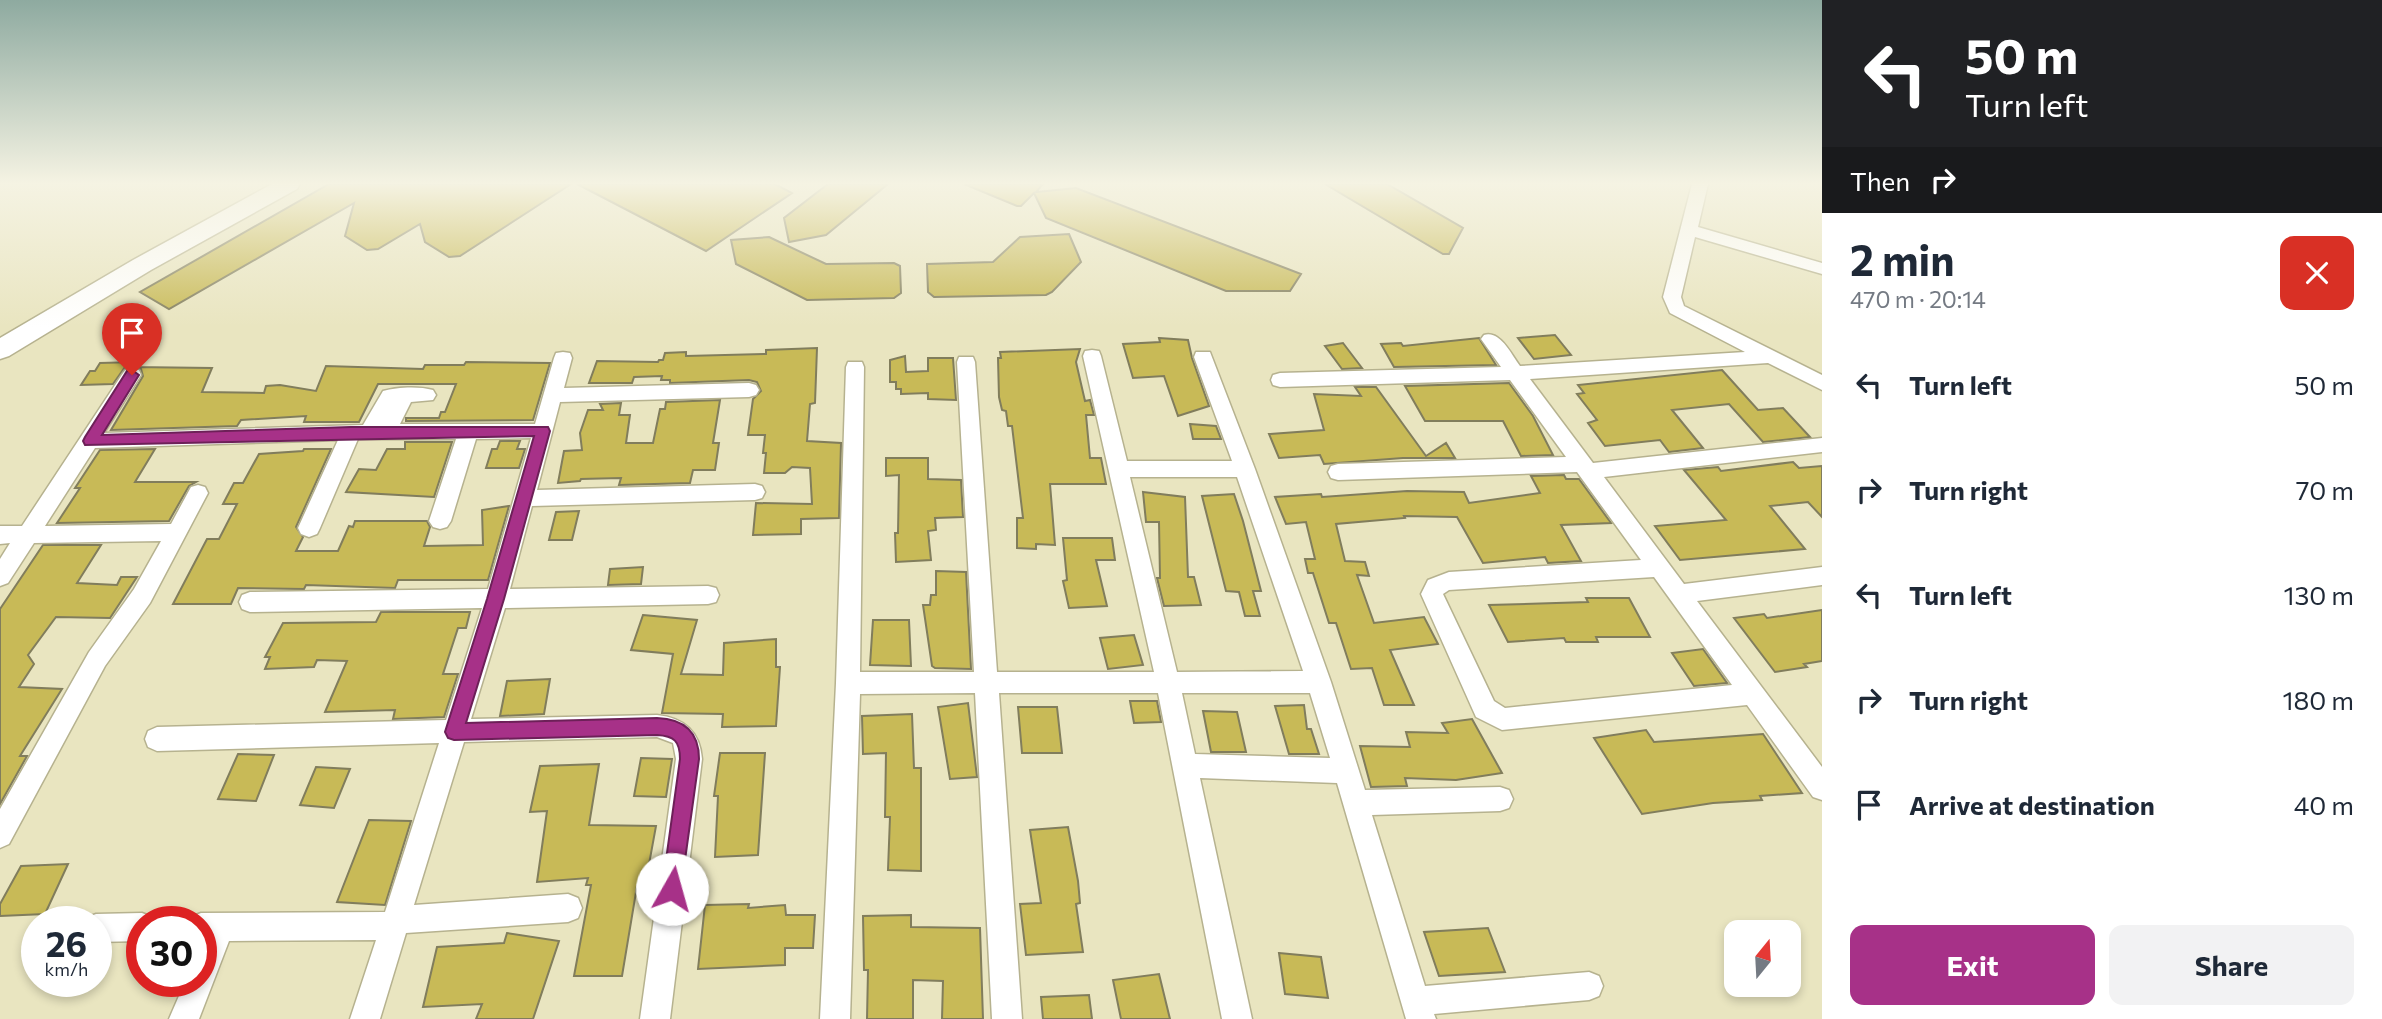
<!DOCTYPE html>
<meta charset="utf-8">
<style>
:root{--surface:#fff;--page:#f2f2f3;--text:#1f2937;--muted:#747a83;--accent:#a73188}
body{margin:0;font-family:Commissioner,sans-serif;background:var(--page);color:var(--text);height:100vh;display:flex;flex-direction:column;font-size:26px;white-space:nowrap}
*{box-sizing:border-box;margin:0}
p{font-size:23px;color:var(--muted)}
.icon{flex:none;width:38px;height:38px;fill:none;stroke:currentColor;stroke-width:2;stroke-linecap:round;stroke-linejoin:round}
.map{position:relative;flex:1;overflow:hidden}
.sheet{display:flex;flex-direction:column;background:var(--surface);width:560px}
.sheet>*{flex:none}
.guide{background:#202124;color:#fff;overflow:hidden}
.needle{width:46px;rotate:18deg}
.tools{position:absolute;left:1724px;top:920px;display:grid;gap:14px}
.tools a{display:grid;place-items:center;width:77px;height:77px;border-radius:14px;background:var(--surface);box-shadow:0 4px 10px #0003;font-size:35px}
.speed{position:absolute;left:21px;top:906px;display:flex;gap:14px;font-size:35px;font-weight:700;text-align:center}
.speed>*{display:grid;place-content:center;width:91px;height:91px;border-radius:50%;background:var(--surface);box-shadow:0 4px 10px #0003;line-height:1}
.speed small{font-size:18px;font-weight:400}
.speed .limit{border:10px solid #d22;background:#fff;color:#111}
.pin{position:absolute;display:grid;place-items:center;width:60px;height:60px;color:#fff;margin:-72px -30px;border-radius:50% 50% 50% 0;rotate:-45deg;box-shadow:0 0 7px #0007}
.pin .icon{rotate:45deg}
.me{position:absolute;width:77px;margin:-38px;rotate:7deg;stroke-linejoin:round;filter:drop-shadow(0 0 5px #0008)}
.turn{display:flex;align-items:center;gap:24px;height:147px;padding:0 28px;font-size:32px}
.turn .icon{width:91px;height:91px;stroke-width:2.5}
.turn b{display:block;font-size:49px;line-height:60px}
.then{display:flex;align-items:center;height:66px;padding:0 28px;background:#0003;gap:14px;font-size:26px}
.round{display:grid;place-items:center;flex:none;width:74px;height:74px;border-radius:14px;background:var(--page)}
.head{display:flex;align-items:center;justify-content:space-between;height:119px;padding:0 28px}
h1{font-size:42px;font-weight:700;line-height:52px}
.button{display:flex;gap:14px;margin-top:auto;padding:14px 28px}
.button a{flex:1;height:80px;border-radius:14px;background:var(--accent);color:#fff;font-size:28px;font-weight:700;line-height:80px;text-align:center}
.button a+a{background:var(--page);color:var(--text)}
ul{padding:0;list-style:none}
li{display:flex;align-items:center;gap:21px;height:105px;padding:0 28px}
li div{flex:1}
li b{display:block;font-size:26px}
li em{font-style:normal}
main{display:flex;flex:1;min-height:0}
.map>svg:first-child{display:block}
</style>
<main>
<div class="map">
<svg width="1822" height="1019" viewBox="0 0 1822 1019">
<rect width="100%" height="100%" fill="#e9e5c0"/>
<path fill="#c8ba57" stroke="#817d5c" stroke-width="2" d="M329,184H571L460,256L449,257L425,242L420,224L378,249L367,250L345,236L354,203L169,309L140,292Z
M577,184H775L792,193L706,251Z
M828,184H888L826,235L789,242L784,218Z
M964,184H1043L1036,192L1076,188L1301,274L1290,291H1226L1046,218L1034,193L1021,206H1017Z
M1325,184H1387L1463,228L1449,254H1443Z
M1069,234L1081,262L1052,292L1046,295L934,297L928,292L927,264L993,262L1020,237Z
M769,237L826,264L894,263L900,266L901,293L894,298L807,300L736,264L731,240Z
M1555,335L1571,355L1534,359L1518,338Z
M1159,338L1188,340L1192,358L1209,406L1178,416L1164,376L1133,378L1123,344L1160,342Z
M1479,338L1496,365L1394,367L1381,344L1401,343L1403,346Z
M1343,343L1362,368L1342,369L1325,346Z
M817,348L815,403L810,404L807,441L841,443L839,518L801,519V534L753,535L756,503L812,504L810,468L792,467L785,473H764L766,453H763L765,435H748L753,399L761,391L757,382L749,380L670,383V380H661L662,376L634,377L632,383H589L597,361L658,362L659,360H663L665,353L686,352V356L766,354V350Z
M1080,349L1076,362L1085,401L1090,400L1094,415H1086L1090,458H1101L1106,484H1050L1055,545L1036,544V549L1017,548V518H1023L1012,426H1008L1006,411L1002,410L999,397L998,358H1001L1000,352Z
M905,356L906,372L928,371V358H953L956,400L928,399V393L901,394V389H896V382H890V360Z
M136,362L133,367L212,368L202,392L264,393L266,386L280,385L316,391L326,366L423,369L425,365H464L466,362L550,363L533,420L406,421V418H439L441,412H445L456,384H378L359,422H304L306,416L241,420L237,426L111,430L143,376L141,369L125,367L113,384L81,385L90,371H95L100,363Z
M1722,370L1758,410L1783,408L1810,437L1763,442L1729,404L1672,410L1703,448L1669,452L1660,440L1605,446L1588,423L1597,420L1577,394L1584,393L1578,385Z
M1509,383L1533,416L1553,455L1521,456L1503,421H1425L1405,386Z
M1355,387H1376L1426,456L1446,443L1455,458H1403L1324,464L1320,455L1279,458L1269,434L1324,430L1314,394L1361,396Z
M720,400L713,443H719L715,470H693L690,483L619,485L621,478L581,479L580,481L558,483L564,451L582,450L580,433L588,410H603L600,404L621,403L619,415H630L626,443H653L660,409H665L666,402Z
M1190,424L1216,426L1221,439H1193Z
M500,441H520L517,449H525L519,468H486L492,449H497Z
M405,442H452L434,497L346,492L359,469L376,470L387,449H405Z
M155,449L135,482H196L189,486L169,521L57,523L80,488H75L100,450Z
M304,449H331L296,527L303,537L296,551H338L349,526L353,527L355,521H427L430,527L424,546L483,545L482,510L509,506L488,580H398L395,588L306,585L304,589L238,588L231,604H173L207,539H219L237,504H223L234,483H243L259,454L303,451Z
M886,458H928V479L961,480L963,517L935,518L936,530L928,531L931,560L896,562L895,533H898L899,475L886,476Z
M1793,462L1799,468L1822,466V517L1808,502L1770,506L1805,549L1680,560L1655,526L1726,520L1684,470L1718,467L1721,471Z
M1564,475L1566,479H1579L1611,523L1561,525L1581,561L1548,563L1545,557L1483,563L1457,517L1404,516L1405,518L1336,524L1345,561L1365,562L1369,576L1357,575L1374,623L1424,617L1438,644L1390,650L1414,705H1384L1372,668L1351,669L1336,623H1329L1313,573H1308L1305,559H1315L1306,522L1286,524L1275,497L1321,494L1322,497L1407,491L1464,492L1469,503L1540,493L1531,476Z
M1143,492L1185,497L1188,577H1194L1201,605L1164,606L1157,578H1160L1159,522H1146Z
M1234,494L1243,521L1261,591H1253L1260,616H1245L1239,592L1226,591L1202,496Z
M579,511L572,540H549L556,512Z
M1063,538H1112L1115,560H1096L1107,606L1069,608L1063,581L1067,580Z
M43,545H101L77,583L117,585L121,577H137L110,618L56,617L28,655L34,664L19,687L62,689L20,756H27L0,804V609Z
M643,567L641,584L608,585L610,569Z
M936,571L966,572L971,669L935,668L932,666L923,605H930L931,595H936Z
M1586,598H1629L1650,637H1596L1598,642H1566L1564,638L1508,642L1489,605L1588,602Z
M1822,610V661L1804,664L1807,667L1775,672L1734,618L1764,614L1767,618Z
M381,612H470L466,628H458L443,674H458L444,717L393,719L395,710L325,712L347,661L317,660L314,667L265,669L270,657H265L283,623L376,622Z
M643,615L697,620L681,674L723,675L724,643L776,639V667H780L776,726L722,727L723,714L662,713L673,654L631,650Z
M873,620H909L911,666L870,665Z
M1134,635L1143,665L1108,669L1100,638Z
M1703,649L1727,683L1694,686L1672,653Z
M550,679L544,714L500,716L507,681Z
M1130,701H1157L1161,722L1134,723Z
M968,703L977,777L950,779L938,707Z
M1304,705L1307,729H1311L1319,754H1289L1275,706Z
M1018,707H1057L1062,753H1022Z
M1203,711L1237,712L1246,752H1211Z
M912,714L914,768H921V871L888,870L890,817H885L886,753L863,754L862,716Z
M1472,719L1502,773L1456,780L1405,778L1407,786L1371,787L1360,746L1410,747L1406,732L1448,733L1442,723Z
M1646,730L1654,742L1763,734L1802,793L1760,796L1762,800L1713,803L1642,814L1594,738Z
M720,753H765L758,855L715,857L718,796H714Z
M238,754L274,755L256,801L218,799Z
M641,758L672,759L666,797L634,796Z
M599,764L589,825L656,826L645,886H637L622,976H574L591,885H586L588,878L537,882L547,811L530,812L540,766Z
M316,767L350,769L334,808L300,805Z
M369,820L411,821L385,905L337,902Z
M1068,827L1078,881L1080,903L1076,904L1083,952L1026,955L1020,904L1041,903L1030,830Z
M68,864L45,914L0,916V904L21,866Z
M749,904L748,908L785,905L786,915H815L813,948H785V965L698,969L705,905Z
M911,915V927L980,928L983,1019H942L943,981L913,980V1019H867L868,970H864L863,916Z
M1488,928L1505,972L1439,976L1424,932Z
M507,933L559,941L533,1019H476L482,1004L423,1007L437,947L504,943Z
M1279,953L1321,957L1328,998L1285,994Z
M1159,974L1170,1019H1121L1113,980Z
M1089,995L1092,1019H1043L1041,997Z"/>
<g fill="none" stroke-linecap="round" stroke-linejoin="round">
<defs>
<path id="street" d="M1692,184H1708L1698,227L1822,263V274L1695,237L1681,297L1684,306L1822,375V390L1768,363L1530,379L1593,463L1822,438V452L1604,477L1684,584L1822,567V585L1697,601L1822,767V800L1813,797L1747,705L1502,730L1476,717L1421,594L1428,580L1449,572L1641,560L1577,472L1338,480L1331,478L1328,472L1331,466L1338,464L1566,457L1510,380L1280,387L1273,385L1271,380L1273,375L1280,373L1501,367L1481,339L1484,335C1500,330 1511,354 1520,366L1745,352L1670,313L1663,297ZM1654,577L1732,685L1505,708L1494,701L1443,594L1449,590Z
M1092,350L1099,351L1101,356L1127,461H1232L1194,357L1196,352H1210L1255,469L1331,682L1365,790L1500,787L1509,790L1513,799L1509,808L1500,811L1372,815L1425,986L1589,972L1599,976L1603,986L1599,996L1589,1000L1434,1014L1436,1019H1406L1337,783L1200,778L1252,1019H1222L1158,693H999L1022,1019H992L975,693L860,694L850,1019H820L836,683L846,367L848,362H862L864,367L860,672H974L957,362L959,357H973L975,362L997,672H1154L1083,356L1085,351ZM1130,477H1237L1303,671L1177,672ZM1182,693H1310L1330,758L1195,754Z
M563,352L570,353L572,358L564,388L749,383L756,385L759,390L756,395L749,397L560,402L537,490L755,484L762,486L765,492L762,498L755,500L532,506L510,589L708,586L716,588L719,595L716,602L708,604L505,608L471,719L657,715C684,718 700,731 702,759L670,1019H640L676,759L673,743L657,737L464,742L414,905L568,894L578,898L582,908L578,918L568,922L406,933L380,1019H350L376,940L229,941L199,1019H169L185,982H201V922H189L191,917L201,913L385,912L439,743L157,751L148,747L145,739L148,731L157,727L446,720L482,608L250,612L242,609L239,602L242,595L250,592L488,589L531,438L476,439L451,521L447,527L440,529L433,527L429,521L456,439H358L320,528L317,534L309,537L301,534L298,528L338,440L95,448L45,526L171,524L191,487L198,485L205,487L208,493L150,603L105,666L9,844L0,848V809L89,652L134,589L161,541L34,543L8,583L0,586V559L10,543L0,544V526H22L125,370H139L141,375L104,433L363,425L383,391C397,387 419,386 433,390L436,395L433,400L411,402L400,424H535L554,358L556,353Z
M142,913L152,917L154,922H142V941L96,942V922H84L86,918L96,914Z"/>
<path id="secondary" d="M272,184H300L297,189L151,270L9,356L0,359V338L133,260Z"/>
</defs>
<use href="#street" stroke="#b6b28f" stroke-width="3"/>
<use href="#secondary" stroke="#b6b28f" stroke-width="3"/>
<use href="#street" fill="#fff" fill-rule="evenodd"/>
<use href="#secondary" fill="#fff" fill-rule="evenodd"/>
</g>
<linearGradient id="sky" x2="0" y2="1"><stop stop-color="#8eaaa0"/><stop offset="0.56" stop-color="#f5f3e3"/><stop offset="1" stop-color="#f5f3e3" stop-opacity="0"/></linearGradient>
<rect width="1822" height="327" fill="url(#sky)"/>
<path fill="#a73188" stroke="#6d2058" stroke-width="2" d="M132,370L139,375L102,435L351,427H548L550,431L504,599L466,723L657,718C684,719 699,732 699,759L680,896L672,900L665,896L662,889L680,759C680,741 674,736 657,735L454,740L448,738L445,732L487,599L534,436L85,445L83,441L85,437L127,371Z"/>
</svg>
<div class="tools">
<a><svg class="needle" viewBox="-14 -14 28 28"><path d="M0-13l5 13h-10z" fill="#e53935"/><path d="M0 13l5-13h-10z" fill="#747a83"/></svg></a>
</div>
<div class="speed"><div>26<small>km/h</small></div><div class="limit">30</div></div>
<div class="pin" style="left:132px;top:375px;background:#d93025"><svg class="icon" aria-label="arrive" viewBox="0 0 24 24"><path d="M6 21V4h12l-3 4 3 4H6"/></svg></div>
<svg class="me" style="left:672px;top:889px" viewBox="-20 -20 40 40"><circle r="19" fill="#fff"/><path d="M0-13L10 11 0 6-10 11z" fill="#a73188"/></svg>
</div>
<section class="sheet">
<div class="guide">
<div class="turn"><svg class="icon" aria-label="left" viewBox="0 0 24 24"><path d="M17 20v-9H6M10 6l-5 5 5 5"/></svg><div><b>50 m</b>Turn left</div></div>
<div class="then">Then<svg class="icon" aria-label="right" viewBox="0 0 24 24"><path d="M7 20v-9h11M14 6l5 5-5 5"/></svg></div>
</div>
<div class="head"><div><h1>2 min</h1><p>470 m · 20:14</p></div><a class="round" style="background:#d93025;color:#fff"><svg class="icon" aria-label="close" viewBox="0 0 24 24"><path d="M6 6l12 12M18 6L6 18"/></svg></a></div>
<ul>
<li><svg class="icon" aria-label="left" viewBox="0 0 24 24"><path d="M17 20v-9H6M10 6l-5 5 5 5"/></svg><div><b>Turn left</b></div><em>50 m</em></li>
<li><svg class="icon" aria-label="right" viewBox="0 0 24 24"><path d="M7 20v-9h11M14 6l5 5-5 5"/></svg><div><b>Turn right</b></div><em>70 m</em></li>
<li><svg class="icon" aria-label="left" viewBox="0 0 24 24"><path d="M17 20v-9H6M10 6l-5 5 5 5"/></svg><div><b>Turn left</b></div><em>130 m</em></li>
<li><svg class="icon" aria-label="right" viewBox="0 0 24 24"><path d="M7 20v-9h11M14 6l5 5-5 5"/></svg><div><b>Turn right</b></div><em>180 m</em></li>
<li><svg class="icon" aria-label="arrive" viewBox="0 0 24 24"><path d="M6 21V4h12l-3 4 3 4H6"/></svg><div><b>Arrive at destination</b></div><em>40 m</em></li>
</ul>
<div class="button"><a>Exit</a><a>Share</a></div>
</section>
</main>
